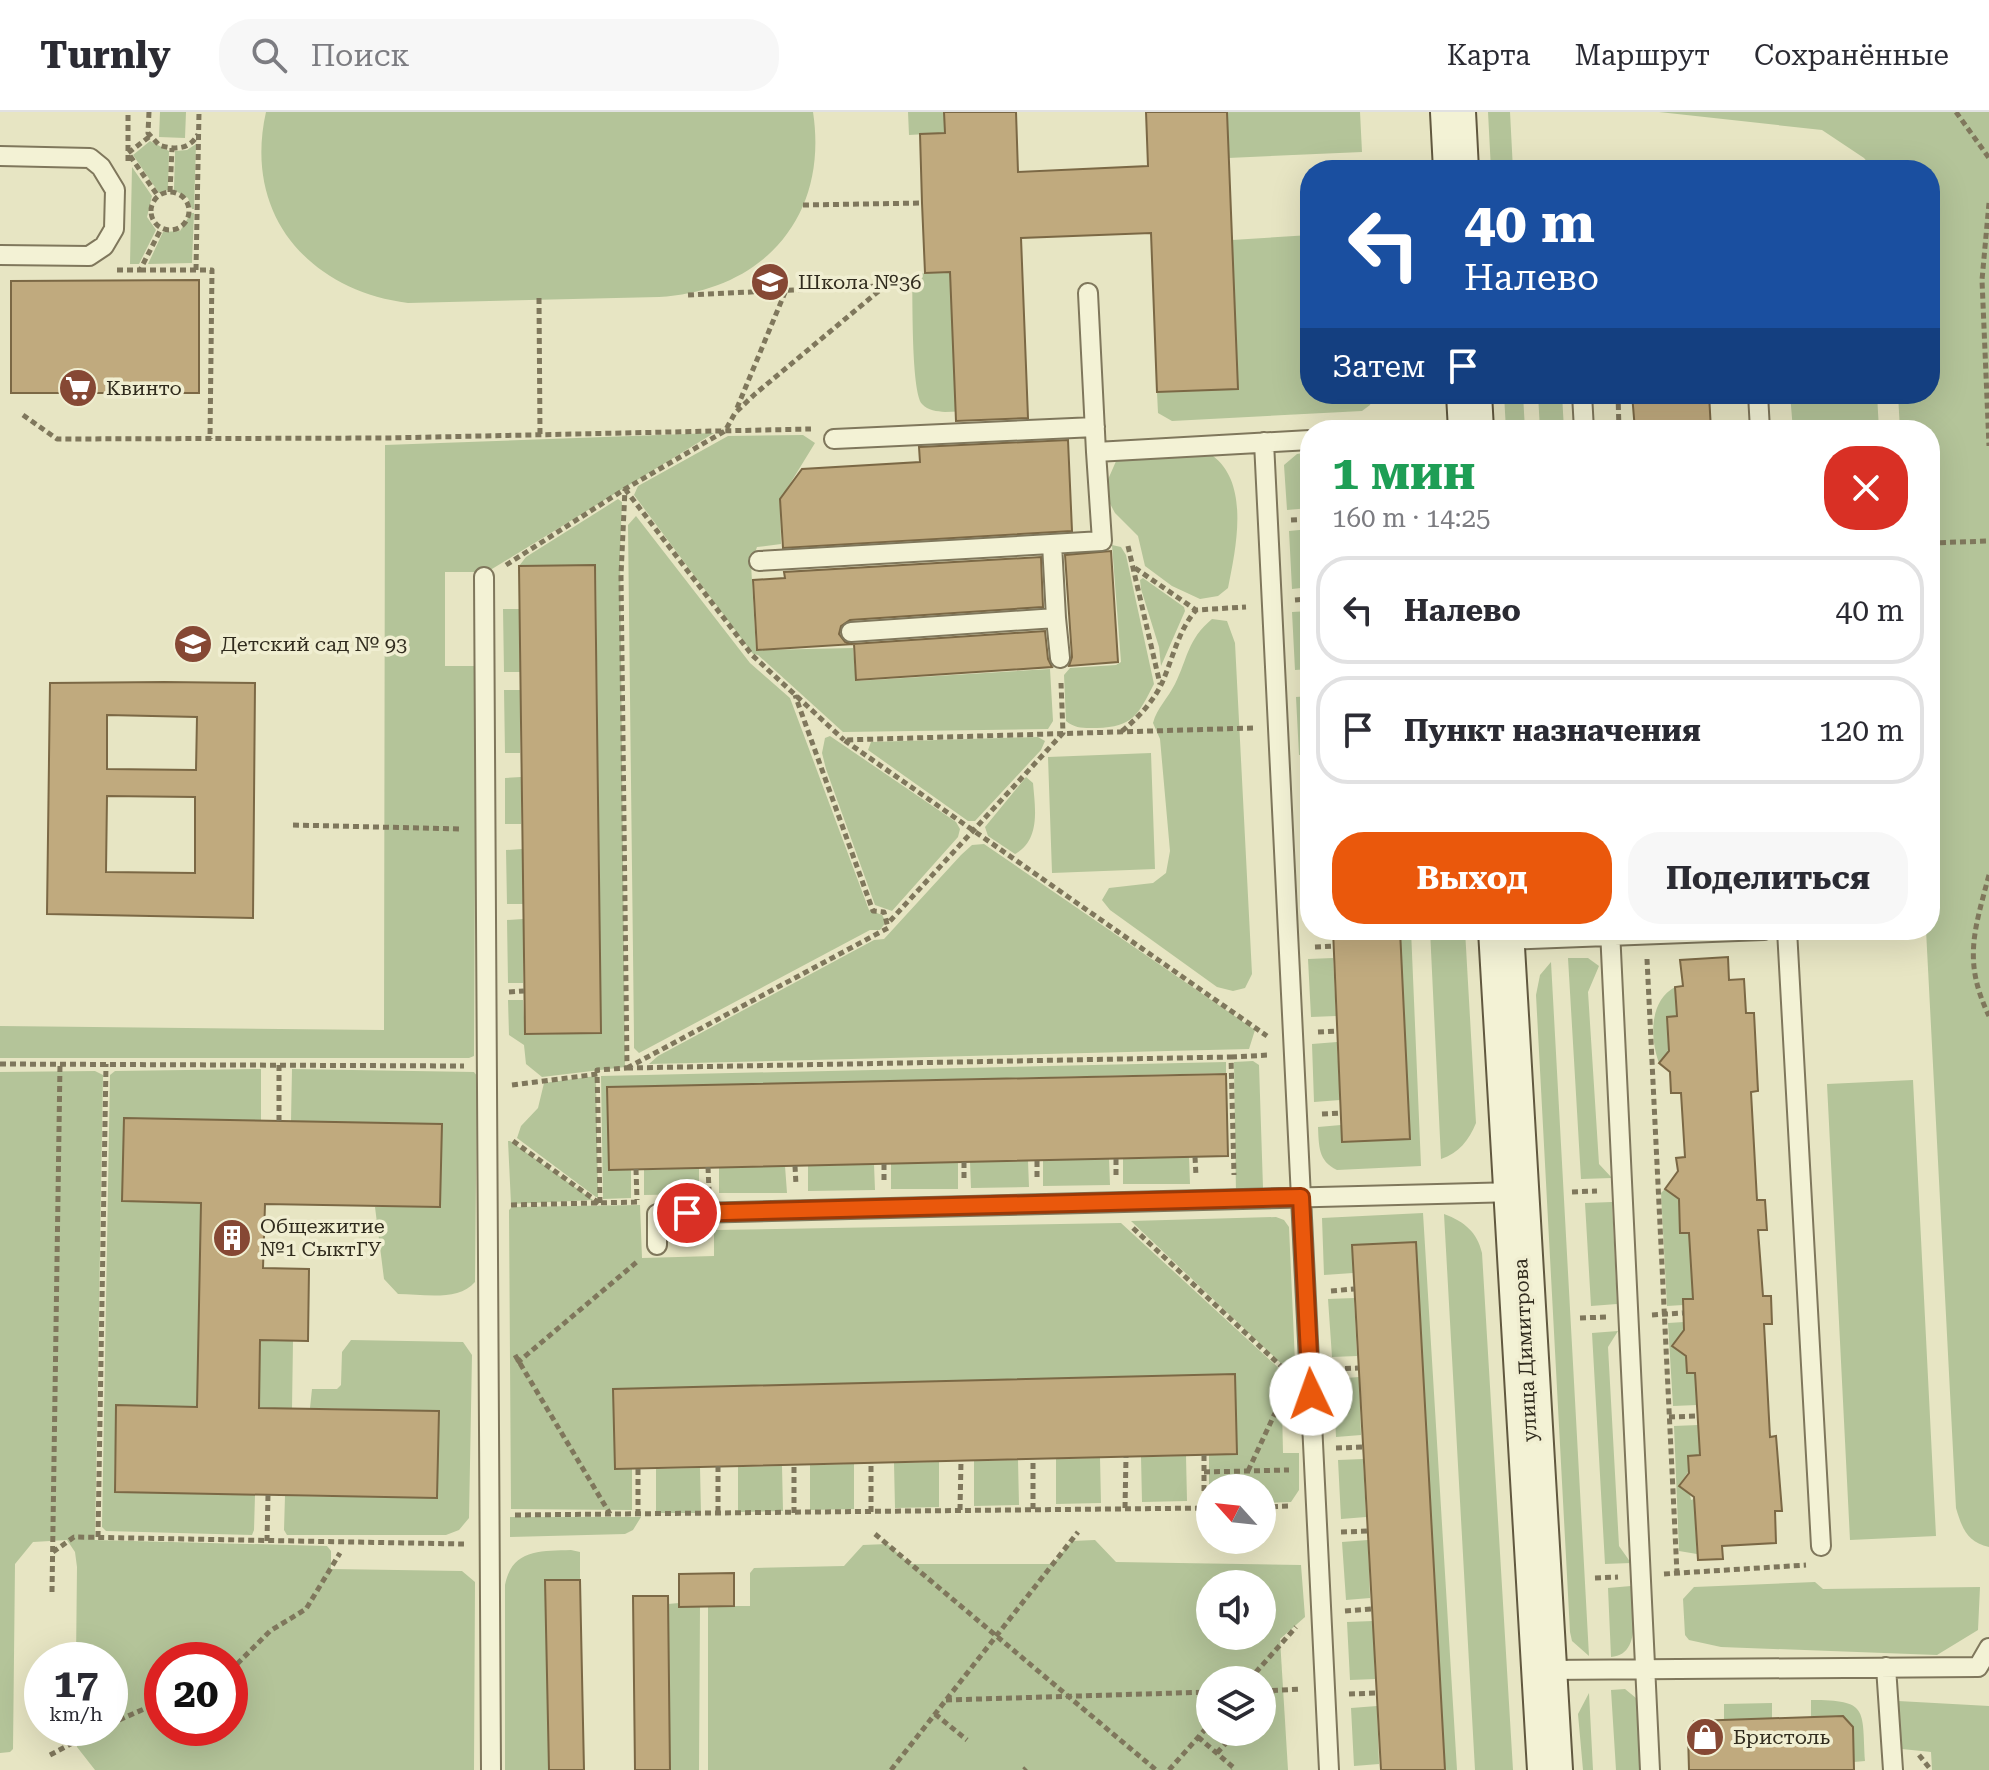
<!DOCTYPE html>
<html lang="ru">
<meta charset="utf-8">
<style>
:root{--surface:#fff;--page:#f7f7f7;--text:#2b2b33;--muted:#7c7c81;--line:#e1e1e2;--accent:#ea580c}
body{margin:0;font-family:"Roboto Serif",serif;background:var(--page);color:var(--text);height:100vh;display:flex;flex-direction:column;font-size:30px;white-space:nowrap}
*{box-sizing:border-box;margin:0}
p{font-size:26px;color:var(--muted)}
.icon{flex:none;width:44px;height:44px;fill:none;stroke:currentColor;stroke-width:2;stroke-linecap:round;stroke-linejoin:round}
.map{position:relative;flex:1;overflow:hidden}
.side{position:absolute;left:1300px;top:308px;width:640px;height:520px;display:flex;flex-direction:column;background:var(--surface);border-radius:32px;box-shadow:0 8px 32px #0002}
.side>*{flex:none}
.hud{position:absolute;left:1300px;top:48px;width:640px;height:244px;border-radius:32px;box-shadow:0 8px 32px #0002;background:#1a4fa0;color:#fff;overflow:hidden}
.needle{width:52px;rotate:297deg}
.controls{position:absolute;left:1196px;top:1362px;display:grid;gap:16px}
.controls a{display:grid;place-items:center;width:80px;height:80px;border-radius:50%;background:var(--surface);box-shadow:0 8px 32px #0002;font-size:40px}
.speed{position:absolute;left:24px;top:1530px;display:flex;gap:16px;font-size:40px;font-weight:700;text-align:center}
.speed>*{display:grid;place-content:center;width:104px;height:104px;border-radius:50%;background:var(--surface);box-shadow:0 8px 32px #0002;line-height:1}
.speed small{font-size:20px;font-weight:400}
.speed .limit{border:12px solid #d22;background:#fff;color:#111}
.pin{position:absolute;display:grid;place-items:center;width:68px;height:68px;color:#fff;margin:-34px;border:4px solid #fff;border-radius:50%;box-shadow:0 2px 8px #0007}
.me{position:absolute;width:88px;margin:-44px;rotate:357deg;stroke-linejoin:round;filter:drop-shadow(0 0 6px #0008)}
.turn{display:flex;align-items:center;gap:28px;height:168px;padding:0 32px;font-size:36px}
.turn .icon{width:104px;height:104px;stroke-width:2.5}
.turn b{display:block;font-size:56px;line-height:68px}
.then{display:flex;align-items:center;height:76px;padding:0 32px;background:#0003;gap:16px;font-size:30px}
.round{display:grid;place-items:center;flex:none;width:84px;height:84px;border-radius:32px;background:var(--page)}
.overview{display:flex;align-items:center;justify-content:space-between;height:136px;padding:0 32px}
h1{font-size:48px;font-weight:700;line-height:60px;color:#1e9e55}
.primary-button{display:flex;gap:16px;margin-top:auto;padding:16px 32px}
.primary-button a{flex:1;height:92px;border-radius:32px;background:var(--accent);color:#fff;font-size:32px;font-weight:700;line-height:92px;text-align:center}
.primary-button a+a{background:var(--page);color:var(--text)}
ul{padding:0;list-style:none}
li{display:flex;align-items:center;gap:24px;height:108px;margin:0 16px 12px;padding:0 16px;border:4px solid var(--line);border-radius:32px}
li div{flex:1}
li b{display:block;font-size:30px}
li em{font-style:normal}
header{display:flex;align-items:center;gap:48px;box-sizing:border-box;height:112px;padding:0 40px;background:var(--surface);border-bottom:2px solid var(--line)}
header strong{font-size:38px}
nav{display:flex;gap:44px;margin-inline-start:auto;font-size:28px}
.search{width:560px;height:72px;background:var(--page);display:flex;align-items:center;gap:20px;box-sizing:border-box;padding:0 28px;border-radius:32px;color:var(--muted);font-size:30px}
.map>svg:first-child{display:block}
</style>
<header>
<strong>Turnly</strong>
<div class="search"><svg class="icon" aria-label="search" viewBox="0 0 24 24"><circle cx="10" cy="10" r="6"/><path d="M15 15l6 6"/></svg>Поиск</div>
<nav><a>Карта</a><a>Маршрут</a><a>Сохранённые</a></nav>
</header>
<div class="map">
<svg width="1989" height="1658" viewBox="0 0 1989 1658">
<rect width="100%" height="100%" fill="#e7e5c3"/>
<path fill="#b4c499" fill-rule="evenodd" d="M160,0H186L185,26L159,25Z
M266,0H813C829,105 763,179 659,185L408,191C308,178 243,102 266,0Z
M908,0H944L945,21L909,23Z
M1227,0H1360L1362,40L1228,46Z
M1488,0H1510L1513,58H1491Z
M1659,0H1989V1435C1967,1430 1962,1416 1956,1396L1926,818H1930V318H1900L1898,282H1930V58H1874L1864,46L1822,18Z
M150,29L169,39L168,78L159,81L133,43Z
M196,32L194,97H192L188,86L174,78L175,39L187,38Z
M132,55L152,84L147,105L156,118L139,152H130Z
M191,101H194L192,151L148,152L163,120L180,119Z
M1310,123V282H1374L1370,293L1362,299L1172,309L1158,301L1157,280L1238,277L1232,128Z
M950,160L1028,297L945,300C937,299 928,299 922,292C911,279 913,184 912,162Z
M1504,282H1523L1525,318H1506Z
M1538,282H1562L1564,318H1540Z
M1790,282H1877L1879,318H1793Z
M714,321L487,460H445V554H476L474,944L469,946H0V914L384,918L385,333Z
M803,323L815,331L780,388L781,432L757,435L751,452L756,538L853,536L856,569L1050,557L1053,609L1048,617L843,620L758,543L753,542L634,383L638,374L728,324Z
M1310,340V396L1287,398L1284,353L1297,342Z
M1213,344C1250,372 1236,436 1228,476L1218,484L1200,487L1172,474L1145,454L1138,424L1115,401L1107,386L1106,372L1117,347Z
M618,387L622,390L620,442L625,955L542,965L526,952L524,933L509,923L508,888H523L525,923L601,921L596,454H519L526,445Z
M636,404L750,551L790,586L869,798L882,803L886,810L880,818H870L639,941L634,936V926L628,413Z
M1310,417V475L1292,477L1289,419Z
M1112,433L1121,435L1126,443L1154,572C1138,603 1133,615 1097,616C1084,616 1076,617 1066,609L1064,563L1070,556L1116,553L1121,550Z
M1143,466L1184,495L1185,499L1161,554L1159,535L1141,477L1140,468Z
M503,497H519L520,560H504Z
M1310,499V557L1295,558L1292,500Z
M1212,507L1227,509L1235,531L1252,862L1245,876L1233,879L1217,875L1110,798L1102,788L1109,776L1153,771L1166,761L1170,739L1160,627L1153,611C1157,596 1168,586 1175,572C1188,546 1187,528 1212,507Z
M504,578H520V641H505Z
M1310,584V643H1299L1296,585Z
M830,624L956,710L960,717L958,725L892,799L875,793L826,657L822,641L825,626Z
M1038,625L1045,629L1041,638L975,709H968L868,638L871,630Z
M1151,641L1155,757L1052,761L1048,645Z
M521,665V712H505V666Z
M1026,665L1033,671C1035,695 1041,728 1015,742L988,724L985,715Z
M984,732L1255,918L1249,937L649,952L658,944L874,828L884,827L961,743L972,733Z
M522,737L523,792H507L506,738Z
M523,807V871H508L507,808Z
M1400,818H1411L1421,1054L1337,1058C1318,1049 1319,1034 1318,1015L1341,1013L1343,1030L1410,1026Z
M1430,818H1465L1476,1011C1469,1028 1459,1041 1441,1047Z
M1333,846L1336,904L1311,905L1308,847Z
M1568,846H1588L1599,854L1588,880L1599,1052L1612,1066L1581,1067Z
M1551,850L1589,1544L1572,1529L1570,1520L1536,883L1540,863Z
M1675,875L1677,904L1667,905L1669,939L1659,951C1650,926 1649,889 1675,875Z
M1337,930L1340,988L1314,990L1312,932Z
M1253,949L1259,953L1263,1076L1259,1079L1236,1082L1234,950Z
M1226,950V961L608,975L609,1057H631V1086L603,1087L601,964Z
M261,957V1008L124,1007L122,1089L201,1091L197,1295L116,1294L114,1380L255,1383L254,1418L252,1423L106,1419L102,1415L110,963L115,959Z
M292,957L474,960L477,964L475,1170C458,1190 422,1182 398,1182L384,1167L375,1095H440L441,1012L291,1009Z
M95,959L103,963L95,1428L327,1434L331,1439V1457L462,1459L475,1470L474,1658H95L77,1635L76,1616H110V1548H76L77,1455L75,1440L67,1428L33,1430L15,1452L13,1637L10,1640L0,1641V960ZM162,1548H230V1616H162Z
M596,964L598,1085H596L517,1026L521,1014L538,996L544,971Z
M1913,968L1936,1424L1850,1428L1827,972Z
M508,1029H510L593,1088L511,1092Z
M1189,1045L1190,1072H1123V1047Z
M1109,1047L1110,1073L1043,1074V1048Z
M1028,1049L1029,1075L971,1076L970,1050Z
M958,1050V1077H891V1052Z
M874,1052L875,1078L808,1079V1054Z
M785,1054L787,1081H719V1056Z
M699,1056V1082L644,1083V1058Z
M1665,1077L1679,1087L1680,1121H1689L1693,1187H1683V1193L1667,1194L1661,1081Z
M1612,1090L1617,1192L1591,1194L1585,1091Z
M640,1093L642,1146L714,1144V1118L1121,1111L1284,1261L1290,1260L1131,1109L1276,1105L1284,1108L1289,1115L1297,1295L1282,1296L1283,1341H1299V1378L1291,1390L1262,1391V1376H1210L1209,1394V1343L1237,1342L1235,1262L613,1277L615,1357H632V1398L511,1397L509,1098L512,1095Z
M1423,1101L1457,1658H1445L1416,1130L1352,1133L1353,1161L1324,1163L1322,1106Z
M1444,1102C1465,1110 1477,1120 1482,1141L1513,1658H1475Z
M1354,1186L1357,1244L1332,1245L1328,1187Z
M1684,1210V1218L1673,1234L1686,1244L1687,1261H1695L1697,1293L1673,1294L1668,1211Z
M1618,1219L1608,1235L1619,1434L1631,1451L1605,1452L1592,1221Z
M260,1228L293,1229L292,1297L259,1296Z
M351,1228L463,1230L472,1243L469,1406L459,1418L446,1423H287L284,1418L285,1384L437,1386L438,1299L310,1296L312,1277H337L341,1273L342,1240Z
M1359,1265L1361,1323L1336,1325L1333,1267Z
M1698,1313L1700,1343L1679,1373L1690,1382L1691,1388L1694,1387L1697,1442L1679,1439L1674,1314Z
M1186,1344L1187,1389L1142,1390L1141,1345Z
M1100,1346L1101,1391L1056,1392V1347Z
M1363,1347L1366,1405L1341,1407L1338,1348Z
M1018,1348L1019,1393L974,1394V1349Z
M939,1350V1395L895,1396L894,1351Z
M854,1352V1397L810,1398V1353Z
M782,1354L783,1399L738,1400V1355Z
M700,1356L701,1401H656V1357Z
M510,1405H641L633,1418L625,1422L510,1425Z
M1095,1428L1116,1450L1301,1453L1305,1505L1280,1527L1288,1658H708V1494H750V1461L754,1456L844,1454L863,1433L887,1432L910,1452H1053L1072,1429ZM1210,1472H1262V1524H1210ZM1210,1568H1262V1620H1210Z
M1368,1428L1370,1486L1346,1488L1342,1430Z
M571,1438L580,1440V1468H546L549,1658H505V1473C512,1437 540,1439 571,1438Z
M1815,1470L1823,1477L1980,1475L1978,1518L1937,1543L1721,1535L1689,1528L1685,1523L1683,1487L1694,1475Z
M1631,1474C1632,1495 1643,1543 1611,1545L1608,1476Z
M679,1491V1495H700L699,1658H670L668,1492Z
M1373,1509L1375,1567L1350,1568L1347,1510Z
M1625,1577L1636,1586L1640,1658H1616L1611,1578Z
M1589,1581L1593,1658H1583L1578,1602Z
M1811,1588C1869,1588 1862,1597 1865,1649L1854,1650L1853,1615L1843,1604L1811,1605Z
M1898,1589L1989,1594V1658H1932L1931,1640L1902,1637Z
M1772,1591V1606L1724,1608V1592Z
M1377,1594L1379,1652L1354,1654L1351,1596Z"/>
<path fill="#c0aa7e" stroke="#7b6845" stroke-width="2" fill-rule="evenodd" d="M944,0H1016L1018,60L1148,54L1146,0H1227L1238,277L1157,280L1151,121L1021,126L1028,306L956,309L950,160L925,161L922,91L920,22L945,21Z
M199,168V281H11V169Z
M1632,282H1709L1711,318H1635Z
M1068,328L1072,419L783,436L780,387L802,357L920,350L919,335Z
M1111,439L1118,550L1069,554L1072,545L1065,443Z
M1041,445L1043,495L850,508L841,514L839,522L845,530L852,532L1045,519L1048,547L1052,555L856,568L854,532L757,538L753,468L785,466L784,460Z
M595,453L601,921L525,922L519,454Z
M164,570L255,571L253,806L47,802L50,571ZM107,603L197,605L196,658L107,657ZM107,684L195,685V761L106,760Z
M1333,818H1400L1410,1027L1342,1030Z
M1728,845L1729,868L1744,867L1746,901H1754L1758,979L1751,980L1757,1088H1765L1767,1118H1758L1763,1184H1771L1772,1212H1764L1770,1325L1776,1324L1782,1399H1775L1776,1431L1722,1434L1723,1447L1698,1448L1694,1385L1679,1374L1689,1361L1688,1344L1700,1343L1695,1261H1687L1686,1244L1672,1234L1684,1218L1683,1187H1693L1689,1121H1680L1679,1087L1665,1077L1678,1059L1676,1046L1685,1045L1681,981H1671L1670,960L1659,951L1669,939L1667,905L1677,904L1675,875L1683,874L1680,848Z
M1226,962L1228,1044L609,1058L607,975Z
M124,1006L442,1012L440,1095L265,1092L263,1156L309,1157L308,1229L260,1228L259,1296L439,1299L437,1386L115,1380L116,1293L197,1295L201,1091L122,1089Z
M1416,1130L1445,1658H1381L1352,1133Z
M1235,1262L1237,1342L615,1357L613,1277Z
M734,1461V1494L679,1495V1462Z
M545,1468H580L584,1658H549Z
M633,1484H668L670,1658H635Z
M1843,1604L1853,1615L1854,1658H1689L1688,1622L1694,1609Z"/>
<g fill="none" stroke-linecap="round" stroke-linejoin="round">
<defs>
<path id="lane" d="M0,44L90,46L101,55L115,78L114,117L104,134L89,144L0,143
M1088,181L1096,340L1310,328
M1582,282L1584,318
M1758,282L1760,318
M834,327L1095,315
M1264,330L1329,1658
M759,449L1102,429L1096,340
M484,465L491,1658
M1056,506L1060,546
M851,520L1056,506L1052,432
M1610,818L1650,1658
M1787,818L1821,1434
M1501,828L1764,818
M657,1133V1102L1516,1080
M1886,1555L1893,1658
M1544,1558L1978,1555L1989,1536"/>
<path id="secondary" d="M1453,0L1456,58
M1469,282L1471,318
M1501,818L1550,1658"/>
</defs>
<use href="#lane" stroke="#7f775c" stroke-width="22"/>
<use href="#secondary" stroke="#61583f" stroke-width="48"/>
<path stroke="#7f775c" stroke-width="5" stroke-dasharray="6 4" stroke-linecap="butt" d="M149,0L148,21L159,33C174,38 190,38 198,22
M1956,0L1989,46
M149,25L128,41L158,84
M128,49V0
M151 99a19 19 0 1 1 38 0a19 19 0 1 1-38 0Z
M170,80L172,36
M1989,91L1982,168L1989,334
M803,93L922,91
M117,158H140L161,117
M140,158H212L210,327
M196,158L199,0
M688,183L898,173
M539,186L540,323
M1618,282L1619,318
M737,296L786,178
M23,303L57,327L387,326L811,317
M625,377L752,543L844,628
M1291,408L1310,407
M1930,431L1989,429
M1128,434L1160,572
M506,453L625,377L725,319L735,301L755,282L886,173
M1135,456L1196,498
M1295,488L1310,487
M1253,616L844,628L1267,924
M1122,619C1138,606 1153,590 1162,571C1173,546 1178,519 1196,498L1246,495
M293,713L462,717
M1989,763C1974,819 1963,850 1989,904
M890,809L1063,621L1061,571
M1315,835L1334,834
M1647,847L1677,1461
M509,880L524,879
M1318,920L1337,919
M1231,945L1269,943
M0,952L464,954
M627,956L1231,945L1234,1063
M627,956L888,816L884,800L873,799L795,583
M512,973L598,962
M1322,1002L1341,1001
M279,1009V951
M513,1029L599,1091
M1195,1045L1196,1064
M1116,1047V1066
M1037,1049V1068
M964,1050V1069
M884,1052V1071
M795,1054L796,1073
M708,1055L709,1078
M636,1057L637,1088
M1572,1080L1597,1079
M600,1091L597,958L627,956L621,463L625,377
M511,1093L637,1090
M1133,1116L1283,1256
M1331,1179L1354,1177
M1652,1203L1683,1201
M1580,1206L1606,1205
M515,1243L610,1402
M517,1251L638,1149
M1335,1257L1358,1256
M1669,1305L1697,1304
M1336,1336L1363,1335
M1204,1343V1396
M718,1354V1402
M1248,1359L1283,1284
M1204,1360L1289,1358
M1262,1395L1291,1394
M1125,1396L1126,1345
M1033,1397V1347
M960,1398L961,1349
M871,1400V1352
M794,1401V1353
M515,1403L1210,1396
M638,1403V1357
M1341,1420L1368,1419
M875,1422L1156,1658
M98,1425L106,952
M267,1429L268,1383
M53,1440L74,1425L464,1432
M1664,1462L1806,1453
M1595,1466L1618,1465
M52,1480L60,952
M1345,1499L1372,1497
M230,1559L270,1519L306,1497L340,1441
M1249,1568L1296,1515
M1262,1579L1301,1577
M1349,1582L1376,1581
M946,1588L1210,1580
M1262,1591L1274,1578
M935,1602L967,1628
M110,1612L162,1589
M1198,1625L1234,1656L1232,1658
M1217,1641L1236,1620
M50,1643L101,1616
M1919,1643L1931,1658
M891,1658L1078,1420
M1024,1658L1026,1656
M1169,1658L1210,1612"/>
<use href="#lane" stroke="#f3f2d5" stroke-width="18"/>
<use href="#secondary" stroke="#f3f2d5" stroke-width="44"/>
</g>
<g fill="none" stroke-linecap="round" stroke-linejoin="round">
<defs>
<path id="route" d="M687,1101L1301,1085L1311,1282"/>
</defs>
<use href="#route" stroke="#983908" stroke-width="20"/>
<use href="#route" stroke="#ea580c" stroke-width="14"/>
</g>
<defs>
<symbol id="school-disc" viewBox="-11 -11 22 22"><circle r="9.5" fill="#864834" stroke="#f0eed1"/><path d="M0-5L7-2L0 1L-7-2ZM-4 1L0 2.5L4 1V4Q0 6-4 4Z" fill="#fff"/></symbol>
<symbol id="supermarket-disc" viewBox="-11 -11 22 22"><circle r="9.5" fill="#864834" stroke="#f0eed1"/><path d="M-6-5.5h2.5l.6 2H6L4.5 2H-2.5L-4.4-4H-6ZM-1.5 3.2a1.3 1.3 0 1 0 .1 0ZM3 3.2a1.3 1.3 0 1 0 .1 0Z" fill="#fff"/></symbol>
<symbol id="building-disc" viewBox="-11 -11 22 22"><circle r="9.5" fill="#864834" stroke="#f0eed1"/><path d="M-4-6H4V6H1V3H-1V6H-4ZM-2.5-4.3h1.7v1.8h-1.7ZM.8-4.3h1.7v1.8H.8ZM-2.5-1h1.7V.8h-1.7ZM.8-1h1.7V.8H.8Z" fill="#fff"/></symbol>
<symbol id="shop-disc" viewBox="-11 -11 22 22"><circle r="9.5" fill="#864834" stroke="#f0eed1"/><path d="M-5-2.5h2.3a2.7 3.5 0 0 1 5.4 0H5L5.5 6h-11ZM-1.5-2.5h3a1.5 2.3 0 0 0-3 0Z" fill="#fff"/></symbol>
</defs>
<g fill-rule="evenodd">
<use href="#school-disc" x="748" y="148" width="44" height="44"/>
<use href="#supermarket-disc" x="56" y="254" width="44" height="44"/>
<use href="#school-disc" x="171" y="510" width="44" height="44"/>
<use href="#building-disc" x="210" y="1104" width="44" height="44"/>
<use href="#shop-disc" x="1683" y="1603" width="44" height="44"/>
</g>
<g text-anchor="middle" stroke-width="7" stroke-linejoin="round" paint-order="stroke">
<g font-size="20" fill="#312c1e" stroke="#f0eed1" text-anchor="start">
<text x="798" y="177">Школа №36</text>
<text x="106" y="283">Квинто</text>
<text x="221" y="539">Детский сад № 93</text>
<text x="260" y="1121">Общежитие<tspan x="260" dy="23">№1 СыктГУ</tspan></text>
<text x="1733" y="1632">Бристоль</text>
</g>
<g font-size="20" fill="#312c1e" stroke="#f0eed1">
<text transform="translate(1525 1238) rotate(-93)" y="7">улица Димитрова</text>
</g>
</g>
</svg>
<div class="controls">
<a><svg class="needle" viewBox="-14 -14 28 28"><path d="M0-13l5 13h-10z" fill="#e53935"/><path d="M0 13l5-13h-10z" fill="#7c7c81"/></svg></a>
<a><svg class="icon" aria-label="sound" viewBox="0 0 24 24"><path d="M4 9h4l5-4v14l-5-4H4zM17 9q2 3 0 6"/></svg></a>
<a><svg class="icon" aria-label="layers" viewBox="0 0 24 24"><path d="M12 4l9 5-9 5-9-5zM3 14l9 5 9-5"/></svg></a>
</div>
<div class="speed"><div>17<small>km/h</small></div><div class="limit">20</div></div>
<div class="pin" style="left:687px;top:1101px;background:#d93025"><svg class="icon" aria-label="arrive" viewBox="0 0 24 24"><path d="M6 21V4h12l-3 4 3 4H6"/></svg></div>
<svg class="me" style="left:1311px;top:1282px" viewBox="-20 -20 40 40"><circle r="19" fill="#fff"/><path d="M0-13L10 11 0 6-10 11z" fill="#ea580c"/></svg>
<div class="hud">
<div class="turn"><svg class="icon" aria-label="left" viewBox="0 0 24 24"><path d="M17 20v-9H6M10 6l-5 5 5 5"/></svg><div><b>40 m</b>Налево</div></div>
<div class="then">Затем<svg class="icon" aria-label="arrive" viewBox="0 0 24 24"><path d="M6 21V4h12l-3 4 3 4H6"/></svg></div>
</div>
<section class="side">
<div class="overview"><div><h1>1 мин</h1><p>160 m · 14:25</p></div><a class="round" style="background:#d93025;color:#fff"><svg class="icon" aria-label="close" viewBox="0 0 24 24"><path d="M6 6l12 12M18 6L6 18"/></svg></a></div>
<ul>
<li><svg class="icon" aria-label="left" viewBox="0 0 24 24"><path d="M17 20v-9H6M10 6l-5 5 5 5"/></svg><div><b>Налево</b></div><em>40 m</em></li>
<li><svg class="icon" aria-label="arrive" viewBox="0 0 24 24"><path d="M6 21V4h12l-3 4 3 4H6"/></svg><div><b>Пункт назначения</b></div><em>120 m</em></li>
</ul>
<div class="primary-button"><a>Выход</a><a>Поделиться</a></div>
</section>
</div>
